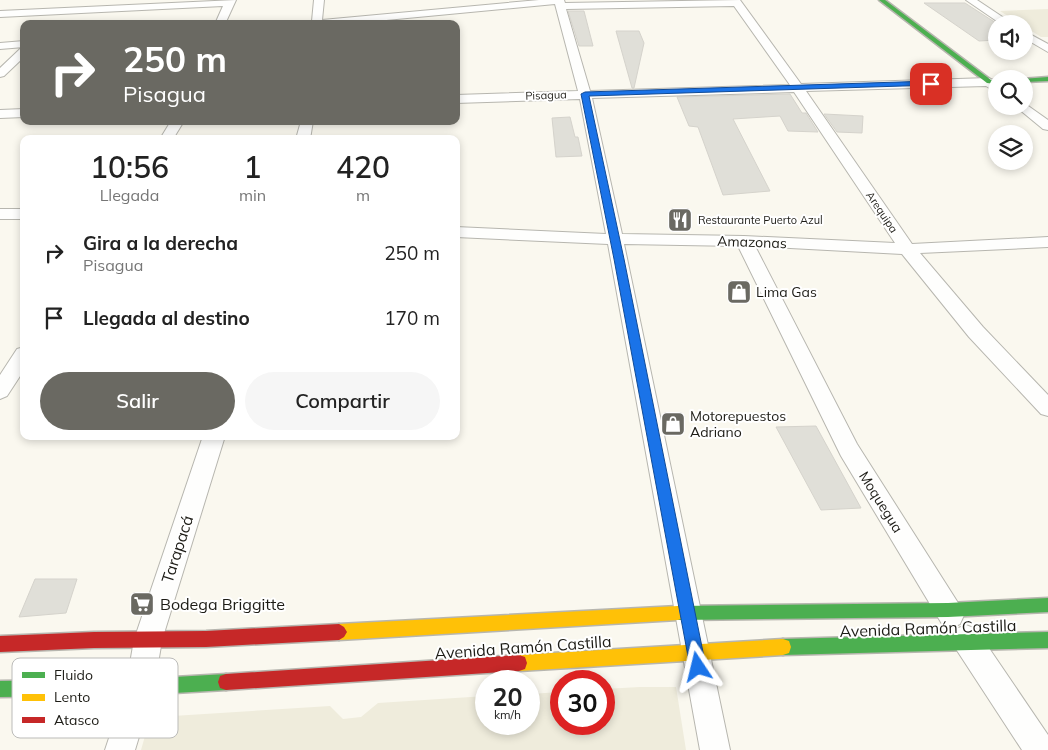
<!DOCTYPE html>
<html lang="es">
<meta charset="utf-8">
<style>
:root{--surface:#fff;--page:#f6f6f6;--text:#222;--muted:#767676;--accent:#6a6962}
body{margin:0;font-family:Mulish,sans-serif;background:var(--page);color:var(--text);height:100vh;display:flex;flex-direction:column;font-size:19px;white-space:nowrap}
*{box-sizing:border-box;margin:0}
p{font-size:16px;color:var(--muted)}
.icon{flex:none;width:28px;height:28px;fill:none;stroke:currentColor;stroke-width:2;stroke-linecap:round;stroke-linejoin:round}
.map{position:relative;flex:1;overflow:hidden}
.sheet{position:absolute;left:20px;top:135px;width:440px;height:305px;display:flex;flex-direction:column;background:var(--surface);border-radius:10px;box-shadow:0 2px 8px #0003}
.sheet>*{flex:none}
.banner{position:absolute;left:20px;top:20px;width:440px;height:105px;border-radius:10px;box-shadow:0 2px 8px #0003;background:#6a6962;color:#fff;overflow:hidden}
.fabs{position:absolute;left:988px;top:15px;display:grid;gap:10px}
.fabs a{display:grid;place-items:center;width:45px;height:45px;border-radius:50%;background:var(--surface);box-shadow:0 2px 8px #0003;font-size:25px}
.speed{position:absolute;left:475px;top:670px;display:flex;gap:10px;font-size:25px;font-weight:700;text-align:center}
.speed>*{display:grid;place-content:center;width:65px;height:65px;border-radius:50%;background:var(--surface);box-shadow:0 2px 8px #0003;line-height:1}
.speed small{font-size:12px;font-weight:400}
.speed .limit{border:8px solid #d22;background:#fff;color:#111}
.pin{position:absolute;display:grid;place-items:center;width:42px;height:42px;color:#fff;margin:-21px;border-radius:10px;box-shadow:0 2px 8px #0006}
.me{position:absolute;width:55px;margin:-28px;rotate:350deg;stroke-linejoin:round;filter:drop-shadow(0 0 4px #0008)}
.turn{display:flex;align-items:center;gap:18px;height:105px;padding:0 20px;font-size:22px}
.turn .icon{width:65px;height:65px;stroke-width:2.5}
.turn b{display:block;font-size:35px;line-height:42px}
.eta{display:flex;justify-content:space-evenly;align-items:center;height:85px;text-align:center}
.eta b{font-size:30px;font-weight:600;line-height:35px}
.cta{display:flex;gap:10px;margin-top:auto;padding:10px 20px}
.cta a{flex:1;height:58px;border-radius:30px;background:var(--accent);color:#fff;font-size:20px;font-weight:600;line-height:58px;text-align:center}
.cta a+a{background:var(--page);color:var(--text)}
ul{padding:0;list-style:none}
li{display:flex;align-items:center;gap:15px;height:65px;padding:0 20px}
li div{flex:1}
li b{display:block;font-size:19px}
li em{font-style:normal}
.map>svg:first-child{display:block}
</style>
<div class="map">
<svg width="1048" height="750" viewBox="0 0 1048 750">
<rect width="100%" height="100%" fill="#faf8ef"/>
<path fill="#efecdc" d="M1048,9V37H1041L1024,26V24H1020L1000,11Z
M640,687H676L686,750H141L149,722L157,717L330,706L343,719L361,717L378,703L486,696V724H529V694L561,692V724H604V689Z"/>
<path fill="#e0dfd8" stroke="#d5d3cc" d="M924,3H965L996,23V40L979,41Z
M568,11H584L593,46H579Z
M616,31H639L644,43L634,88H632Z
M790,94L802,113H806L818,132L788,131L780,116L733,119L770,191L723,195L698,127L689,126L677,97Z
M824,114L863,116L862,133L837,132Z
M570,117L575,137H578L582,156L556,157L552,118Z
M816,426L861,508L821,510L776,427Z
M35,579H77L66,613L19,617Z"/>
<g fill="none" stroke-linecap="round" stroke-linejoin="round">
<defs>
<path id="street" d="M236,0L225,24H215L223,6L0,17V11Z
M314,0H324L322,20L539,0H564L565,3L740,0L801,84L989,78L996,82V92L986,86L806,91L912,244L1048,237V247L920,253L983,327L1048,395V416L1041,414L969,337L902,254L755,246L857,444L960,606L964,615L960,624L951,628L942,624L841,456L738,246L624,244L730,750H700L608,244L456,237V227L606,234L580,99L456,103V95L578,91L555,4L344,24H304L312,21ZM734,6L790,85L590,91L566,9ZM794,92L895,243L744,236L622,234L592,98Z
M966,0H977L1013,24H1001Z
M1024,31L1048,44V52L1024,38Z
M24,41V47L0,49V43Z
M24,48V57L4,76L0,77V68L20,49Z
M1024,103L1048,120V130L1043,129L1015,106H1024Z
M24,109V117L0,118V110Z
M171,121H184L173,139H160Z
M301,121H313L310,139H296Z
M0,209H24V219H0Z
M24,347V370L7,396L0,399V375L17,349Z
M203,436H225L162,640L154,687L135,750H105L126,687L134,640Z
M966,625L976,629L1048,735V750H1022L956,649L952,639L956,629Z"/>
<path id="fast" d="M879,0H885L991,80H996V84L987,83Z
M1048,77V81L1024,82V79H1022Z
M1048,598V612L948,617L678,620L673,618L670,613L673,608L678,606L948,603Z
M1048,632V648L783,655L777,653L775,647L777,641L783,639Z
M226,674L232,676L234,682L232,688L226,690L140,695L0,697V681L140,679Z"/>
<path id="slow" d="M678,606L683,608L686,613L683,618L678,620L339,640L334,637L331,632L334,627L339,624Z
M783,639L789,641L791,647L789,653L783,655L519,671L513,669L511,663L513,657L519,655Z"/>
<path id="jam" d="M339,624L344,627L347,632L344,637L339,640L206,647L94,648L0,652V636L94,632L206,631Z
M519,655L525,657L527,663L525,669L519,671L226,690L220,688L218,682L220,676L226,674Z"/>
</defs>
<use href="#street" stroke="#b7b6af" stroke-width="2"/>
<use href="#fast" stroke="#b7b6af" stroke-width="3"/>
<use href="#slow" stroke="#b7b6af" stroke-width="3"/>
<use href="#jam" stroke="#b7b6af" stroke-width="3"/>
<use href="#street" fill="#fefefd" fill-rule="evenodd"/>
<use href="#fast" fill="#4caf50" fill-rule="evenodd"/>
<use href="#slow" fill="#ffc107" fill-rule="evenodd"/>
<use href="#jam" fill="#c62828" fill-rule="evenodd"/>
</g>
<path fill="#1a73e8" stroke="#114b97" d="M931,81L935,84L934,85L589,96L624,259L706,667L703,672L698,675L692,672L690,667L614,259L581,94L585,92Z"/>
<defs>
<symbol id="restaurant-square" viewBox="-11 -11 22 22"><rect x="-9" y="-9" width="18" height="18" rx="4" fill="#6a6962" stroke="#fff"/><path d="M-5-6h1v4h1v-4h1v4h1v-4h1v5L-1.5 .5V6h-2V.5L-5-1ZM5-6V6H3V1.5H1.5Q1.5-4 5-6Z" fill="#fff"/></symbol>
<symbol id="shop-square" viewBox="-11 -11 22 22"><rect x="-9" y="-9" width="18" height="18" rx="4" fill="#6a6962" stroke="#fff"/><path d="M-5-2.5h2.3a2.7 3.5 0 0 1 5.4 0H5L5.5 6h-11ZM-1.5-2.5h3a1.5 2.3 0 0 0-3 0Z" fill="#fff"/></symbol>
<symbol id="supermarket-square" viewBox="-11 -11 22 22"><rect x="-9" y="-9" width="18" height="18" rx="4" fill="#6a6962" stroke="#fff"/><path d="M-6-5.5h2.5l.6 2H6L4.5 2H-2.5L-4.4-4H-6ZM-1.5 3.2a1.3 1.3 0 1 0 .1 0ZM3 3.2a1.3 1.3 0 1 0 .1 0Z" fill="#fff"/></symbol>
</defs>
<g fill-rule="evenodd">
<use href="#restaurant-square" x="666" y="206" width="28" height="28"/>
<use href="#shop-square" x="725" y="278" width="28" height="28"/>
<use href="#shop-square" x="659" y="410" width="28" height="28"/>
<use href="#supermarket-square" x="128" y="590" width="28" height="28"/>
</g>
<g text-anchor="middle" stroke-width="4" stroke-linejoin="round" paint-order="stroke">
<g font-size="11" fill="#1d1c16" stroke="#fff">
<text transform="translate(546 95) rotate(-2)" y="4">Pisagua</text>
<text transform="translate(882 212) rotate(56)" y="4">Arequipa</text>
</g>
<g font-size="11" fill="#1d1c16" stroke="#fff" text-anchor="start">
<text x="698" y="224">Restaurante Puerto Azul</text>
</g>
<g font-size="14" fill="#1d1c16" stroke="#fff">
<text transform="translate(752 242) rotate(2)" y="5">Amazonas</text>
<text transform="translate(881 502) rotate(58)" y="5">Moquegua</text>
</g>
<g font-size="14" fill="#1d1c16" stroke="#fff" text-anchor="start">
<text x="756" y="297">Lima Gas</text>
<text x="690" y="421">Motorepuestos<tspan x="690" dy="16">Adriano</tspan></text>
</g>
<g font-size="16" fill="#1d1c16" stroke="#fff">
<text transform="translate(177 549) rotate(-72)" y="6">Tarapacá</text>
<text transform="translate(928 628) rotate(-2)" y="6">Avenida Ramón Castilla</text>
<text transform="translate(523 647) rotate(-4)" y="6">Avenida Ramón Castilla</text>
</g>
<g font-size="16" fill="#1d1c16" stroke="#fff" text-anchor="start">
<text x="160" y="610">Bodega Briggitte</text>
</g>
</g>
<rect x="12" y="658" width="166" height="80" rx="8" fill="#fff" stroke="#bbbbb9" stroke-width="1"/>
<rect x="22" y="672" width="23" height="6" fill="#4caf50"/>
<rect x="22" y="694" width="23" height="7" fill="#ffc107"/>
<rect x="22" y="717" width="23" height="6" fill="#c62828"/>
<g font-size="14" fill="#1d1c16">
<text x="54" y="680">Fluido</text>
<text x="54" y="702">Lento</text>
<text x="54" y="725">Atasco</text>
</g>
</svg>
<div class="fabs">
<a><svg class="icon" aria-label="sound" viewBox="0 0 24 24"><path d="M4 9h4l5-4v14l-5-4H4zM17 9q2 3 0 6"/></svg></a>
<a><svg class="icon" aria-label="search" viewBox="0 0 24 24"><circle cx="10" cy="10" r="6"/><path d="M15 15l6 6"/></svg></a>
<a><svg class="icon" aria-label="layers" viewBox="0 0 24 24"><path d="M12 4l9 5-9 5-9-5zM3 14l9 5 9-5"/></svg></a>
</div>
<div class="speed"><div>20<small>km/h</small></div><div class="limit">30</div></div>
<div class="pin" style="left:931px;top:84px;background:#d93025"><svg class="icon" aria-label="arrive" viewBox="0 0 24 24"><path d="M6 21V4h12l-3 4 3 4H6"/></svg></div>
<svg class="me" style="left:698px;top:667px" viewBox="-20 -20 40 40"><path d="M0-17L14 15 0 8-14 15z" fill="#1a73e8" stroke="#fff" stroke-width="4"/></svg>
<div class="banner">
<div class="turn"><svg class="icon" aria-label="right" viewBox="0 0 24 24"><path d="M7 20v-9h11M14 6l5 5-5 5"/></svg><div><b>250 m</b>Pisagua</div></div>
</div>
<section class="sheet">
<div class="eta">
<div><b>10:56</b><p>Llegada</p></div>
<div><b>1</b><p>min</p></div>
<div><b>420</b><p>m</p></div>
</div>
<ul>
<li><svg class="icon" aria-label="right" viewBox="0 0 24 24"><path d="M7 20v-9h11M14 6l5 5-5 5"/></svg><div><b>Gira a la derecha</b><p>Pisagua</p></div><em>250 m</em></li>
<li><svg class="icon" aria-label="arrive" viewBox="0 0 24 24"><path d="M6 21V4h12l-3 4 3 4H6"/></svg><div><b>Llegada al destino</b></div><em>170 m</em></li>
</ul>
<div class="cta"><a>Salir</a><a>Compartir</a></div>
</section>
</div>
